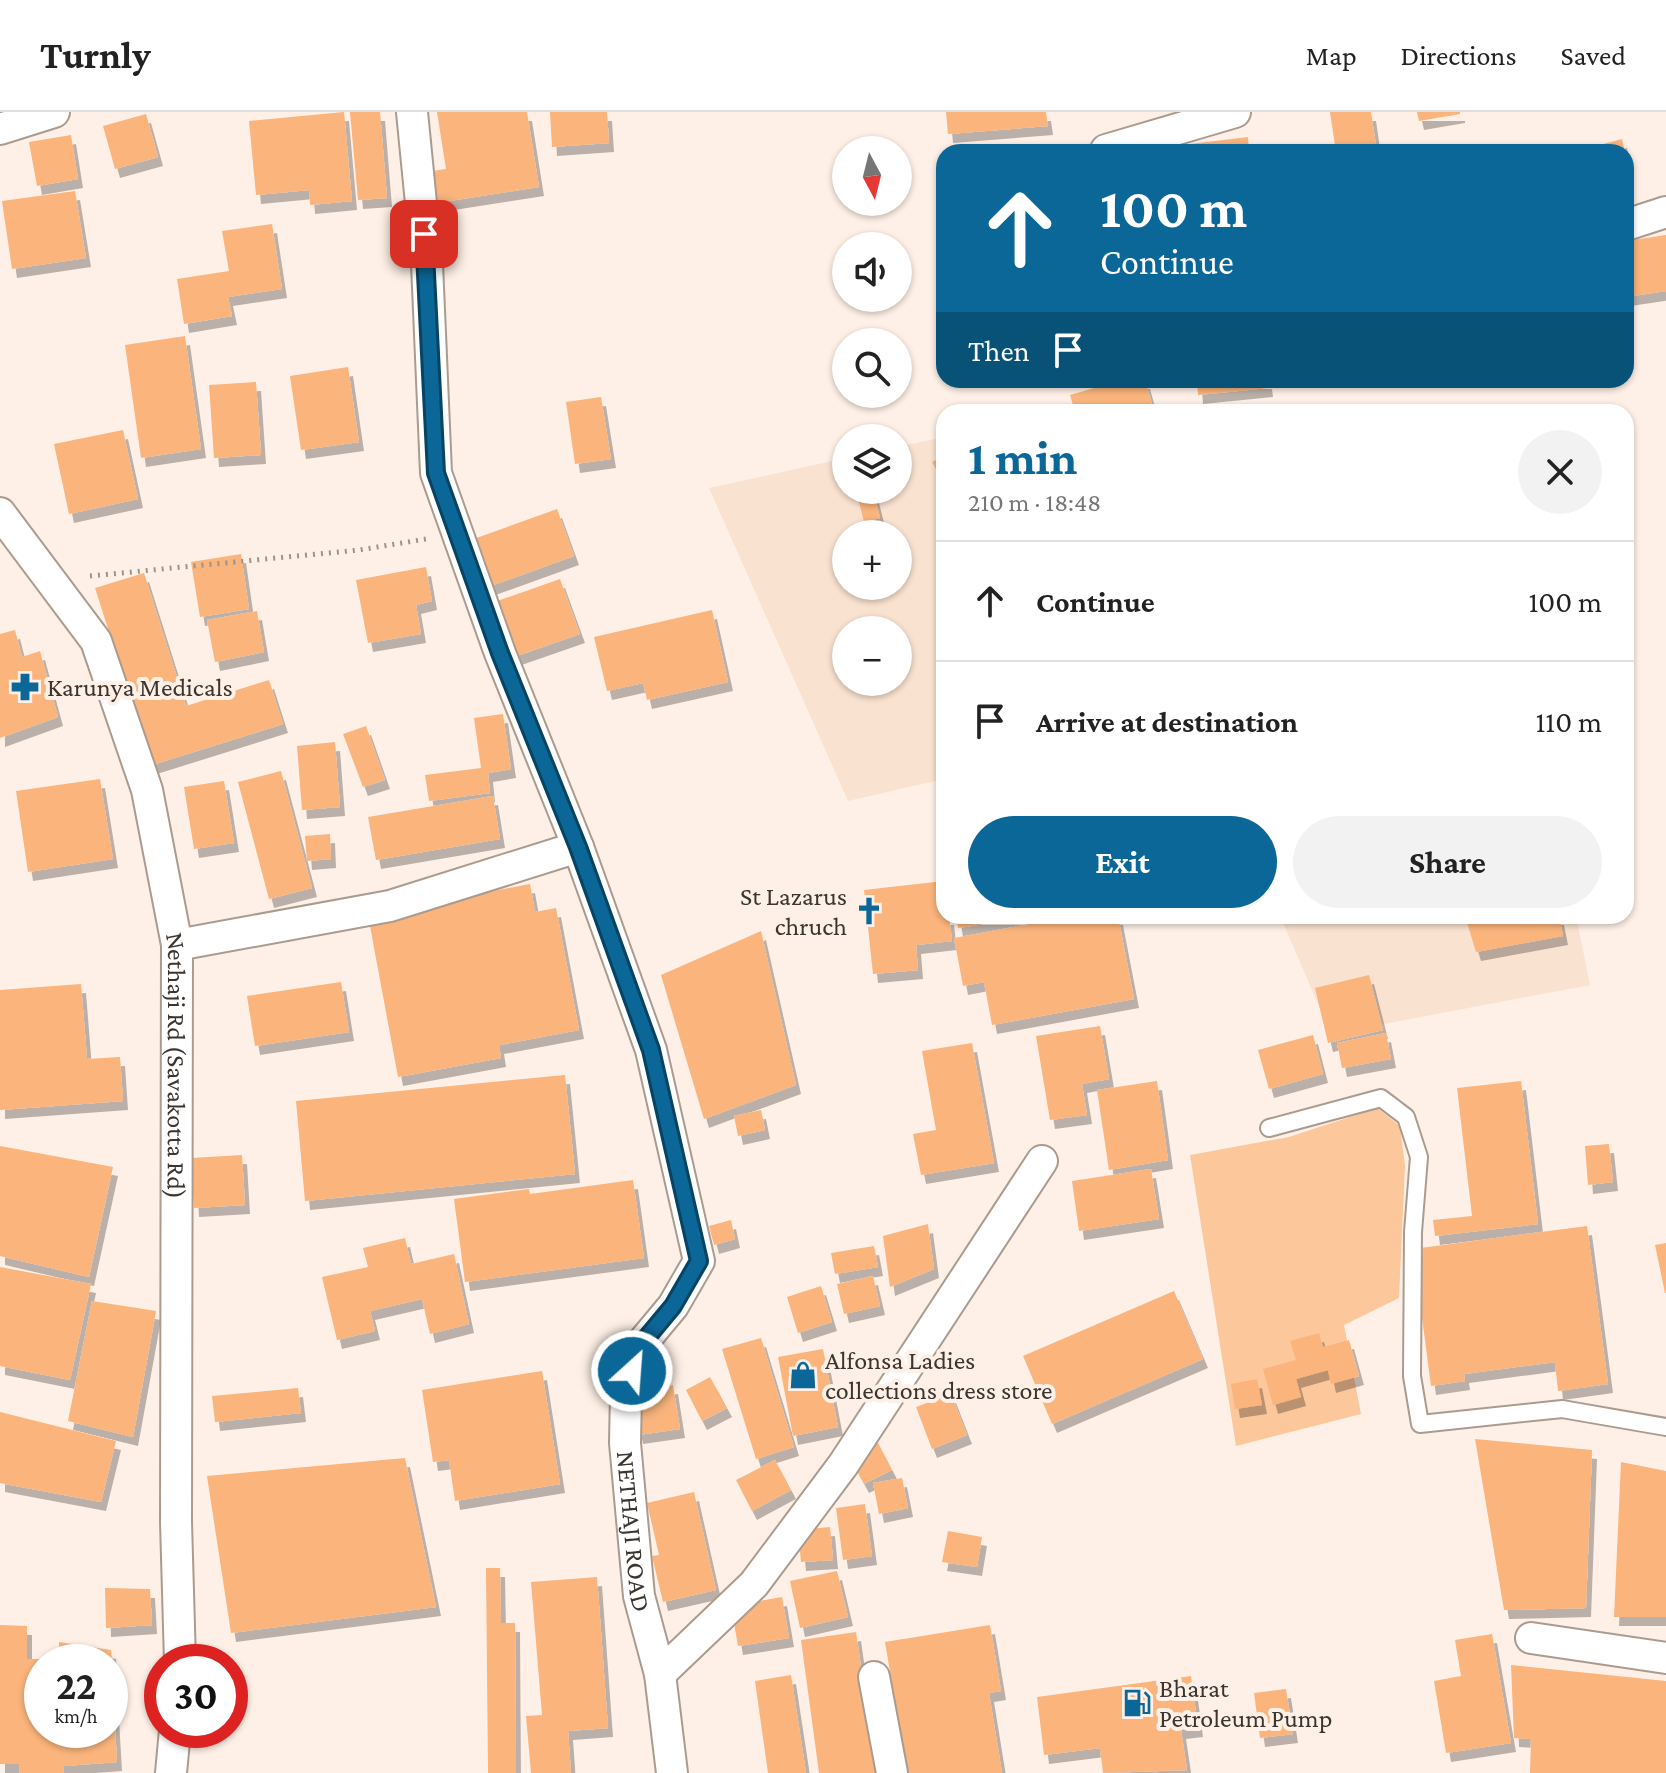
<!DOCTYPE html>
<meta charset="utf-8">
<style>
:root{--surface:#fff;--page:#f2f2f2;--text:#222;--muted:#767676;--line:#e0e0e0;--accent:#0b6797}
body{margin:0;font-family:"Crimson Pro",serif;background:var(--page);color:var(--text);height:100vh;display:flex;flex-direction:column;font-size:30px;white-space:nowrap}
*{box-sizing:border-box;margin:0}
p{font-size:26px;color:var(--muted)}
.icon{flex:none;width:44px;height:44px;fill:none;stroke:currentColor;stroke-width:2;stroke-linecap:round;stroke-linejoin:round}
.map{position:relative;flex:1;overflow:hidden}
.side{position:absolute;left:936px;top:292px;width:698px;height:520px;display:flex;flex-direction:column;background:var(--surface);border-radius:24px;box-shadow:0 2px 6px #0004}
.side>*{flex:none}
.top-card{position:absolute;left:936px;top:32px;width:698px;height:244px;border-radius:24px;box-shadow:0 2px 6px #0004;background:#0b6797;color:#fff;overflow:hidden}
.needle{width:52px;rotate:173deg}
.controls{position:absolute;left:832px;top:24px;display:grid;gap:16px}
.controls a{display:grid;place-items:center;width:80px;height:80px;border-radius:50%;background:var(--surface);box-shadow:0 2px 6px #0004;font-size:40px}
.speed{position:absolute;left:24px;top:1532px;display:flex;gap:16px;font-size:40px;font-weight:700;text-align:center}
.speed>*{display:grid;place-content:center;width:104px;height:104px;border-radius:50%;background:var(--surface);box-shadow:0 2px 6px #0004;line-height:1}
.speed small{font-size:20px;font-weight:400}
.speed .limit{border:12px solid #d22;background:#fff;color:#111}
.pin{position:absolute;display:grid;place-items:center;width:68px;height:68px;color:#fff;margin:-34px;border-radius:16px;box-shadow:0 4px 12px #0006}
.me{position:absolute;width:88px;margin:-44px;rotate:26deg;stroke-linejoin:round;filter:drop-shadow(0 0 6px #0008)}
.turn{display:flex;align-items:center;gap:28px;height:168px;padding:0 32px;font-size:36px}
.turn .icon{width:104px;height:104px;stroke-width:2.5}
.turn b{display:block;font-size:56px;line-height:68px}
.then{display:flex;align-items:center;height:76px;padding:0 32px;background:#0003;gap:16px;font-size:30px}
.round{display:grid;place-items:center;flex:none;width:84px;height:84px;border-radius:42px;background:var(--page)}
.overview{display:flex;align-items:center;justify-content:space-between;height:136px;padding:0 32px}
h1{font-size:48px;font-weight:700;line-height:60px;color:var(--accent)}
.button{display:flex;gap:16px;margin-top:auto;padding:16px 32px}
.button a{flex:1;height:92px;border-radius:48px;background:var(--accent);color:#fff;font-size:32px;font-weight:700;line-height:92px;text-align:center}
.button a+a{background:var(--page);color:var(--text)}
ul{padding:0;list-style:none}
li{display:flex;align-items:center;gap:24px;height:120px;padding:0 32px;border-top:2px solid var(--line)}
li div{flex:1}
li b{display:block;font-size:30px}
li em{font-style:normal}
header{display:flex;align-items:center;gap:48px;box-sizing:border-box;height:112px;padding:0 40px;background:var(--surface);border-bottom:2px solid var(--line)}
header strong{font-size:38px}
nav{display:flex;gap:44px;margin-inline-start:auto;font-size:28px}
.map>svg:first-child{display:block}
</style>
<header>
<strong>Turnly</strong>
<nav><a>Map</a><a>Directions</a><a>Saved</a></nav>
</header>
<div class="map">
<svg width="1666" height="1661" viewBox="0 0 1666 1661">
<defs>
<filter id="shadow"><feDropShadow dx="5" dy="9" stdDeviation="0" flood-color="#0004"/></filter>
</defs>
<rect width="100%" height="100%" fill="#fef0e6"/>
<path fill="#f9e2d0" fill-rule="evenodd" d="M944,325V667L848,689L709,376L846,346V378H898V335ZM846,422H898V474H846ZM846,518H898V570H846Z
M1280,804H1576L1590,873L1331,922Z"/>
<path fill="#fdc79c" d="M1377,996L1400,1014L1405,1054L1399,1186L1344,1213L1361,1302L1236,1334L1190,1043L1289,1025Z"/>
<path fill="#fab47c" filter="url(#shadow)" d="M344,0L352,89L310,93L309,78L256,83L249,9Z
M350,0H380L387,86L358,88Z
M437,0H527L539,75L417,94L411,62L446,57Z
M550,0H607L609,31L552,35Z
M946,0H1046L1048,14L948,22Z
M1330,0H1371L1376,34L1336,40Z
M1417,0H1460V2L1419,9Z
M146,2L158,45L115,57L103,14Z
M71,23L78,67L37,74L29,30Z
M1248,25L1249,40H1175L1174,34Z
M1622,27L1625,40H1577V39Z
M75,79L86,146L12,157L2,89Z
M272,112L282,177L228,185L232,204L184,212L177,167L229,159L222,119Z
M1666,123V179L1626,185V129Z
M185,224L201,337L141,346L125,233Z
M348,255L359,330L301,338L290,264Z
M1122,268H1145L1154,300H1075L1070,283Z
M1197,268H1267L1268,276L1198,283Z
M256,270L261,343L214,346L209,273Z
M601,285L611,347L575,352L566,290Z
M123,318L138,387L69,402L54,332Z
M944,344V372L932,350Z
M856,378H873L880,406L864,410Z
M557,397L574,444L474,480L457,433Z
M241,442L249,497L200,505L191,450Z
M426,455L432,489L416,493L421,522L368,531L356,468Z
M144,461L186,594L269,568L283,612L152,653L95,476Z
M560,467L580,522L508,547L489,492Z
M712,498L728,570L647,588L643,571L607,579L594,525Z
M257,499L264,540L215,550L207,508Z
M15,518L22,545L40,539L58,605L0,626V522Z
M503,602L511,657L488,661L490,681L429,689L425,663L481,656L474,606Z
M366,614L385,668L363,675L343,622Z
M335,630L340,695L302,698L297,634Z
M281,659L312,776L269,787L238,670Z
M100,667L113,747L28,760L16,679Z
M224,669L234,731L194,737L184,675Z
M493,684L500,727L376,748L368,705Z
M330,722L331,747L307,749L305,724Z
M944,769V804H949L952,829L916,833L918,858L873,862L864,778Z
M530,772L535,800L556,796L579,918L499,933L501,946L398,965L368,803Z
M956,804H1023V806L958,816Z
M1033,804H1118L1134,887L992,913L984,870L963,874L954,826L1035,811Z
M1465,804H1559L1563,824L1476,840Z
M761,819L796,973L704,1007L661,863Z
M1369,863L1383,918L1328,931L1315,876Z
M341,870L349,920L255,934L247,884Z
M81,872L87,947L120,945L123,989L0,998V878Z
M1100,914L1109,967L1082,972L1087,1003L1050,1008L1036,924Z
M1386,921L1391,947L1342,956L1337,931Z
M1313,923L1323,962L1269,977L1258,938Z
M972,931L994,1051L921,1063L913,1022L936,1018L922,939Z
M565,963L575,1062L305,1089L296,989Z
M1157,969L1168,1048L1109,1058L1097,978Z
M1521,969L1538,1112L1435,1124L1433,1108L1472,1104L1457,976Z
M761,998L765,1018L738,1024L734,1004Z
M1609,1032L1613,1070L1588,1073L1585,1034Z
M0,1034L113,1055L89,1165L0,1144Z
M242,1043L245,1093L194,1096L191,1046Z
M1151,1057L1159,1107L1079,1119L1072,1069Z
M633,1068L644,1146L465,1170L454,1087L529,1077L530,1082Z
M731,1108L735,1127L714,1133L709,1114Z
M928,1112L934,1157L890,1175L883,1124Z
M1587,1114L1608,1272L1558,1279L1555,1250L1464,1262L1465,1269L1431,1274L1413,1137Z
M405,1126L411,1152L454,1142L469,1212L430,1222L422,1187L370,1199L375,1219L337,1228L322,1165L368,1155L363,1136Z
M1666,1131V1181H1665L1655,1133Z
M874,1134L878,1155L835,1162L831,1141Z
M0,1155L91,1172L70,1268L0,1254Z
M873,1164L880,1194L844,1202L837,1172Z
M821,1174L832,1210L798,1221L787,1185Z
M1174,1179L1203,1247L1052,1312L1023,1244Z
M92,1189L156,1199L133,1325L68,1309Z
M1319,1221L1323,1235L1349,1228L1359,1264L1331,1272L1328,1258L1296,1267L1301,1285L1273,1293L1263,1257L1296,1248L1290,1229Z
M761,1226L794,1335L756,1347L722,1237Z
M823,1237L838,1315L793,1324L778,1245Z
M542,1259L560,1372L455,1389L449,1348L433,1350L422,1278Z
M710,1265L727,1296L702,1309L686,1278Z
M1257,1267L1262,1293L1235,1297L1231,1272Z
M673,1273L680,1317L638,1323L630,1280Z
M298,1276L301,1301L215,1310L212,1284Z
M951,1282L967,1323L932,1337L916,1295Z
M0,1300L116,1329L101,1390L0,1371Z
M872,1320L892,1358L864,1372L844,1335Z
M1475,1327L1592,1338L1586,1496L1504,1498Z
M405,1346L436,1495L231,1521L207,1364Z
M775,1348L791,1378L752,1399L736,1368Z
M1621,1350L1666,1359V1505H1614Z
M902,1366L908,1396L879,1402L873,1371Z
M694,1380L716,1478L663,1490L652,1444L659,1443L647,1391Z
M865,1392L872,1444L843,1448L836,1396Z
M830,1415L833,1448L801,1450L798,1418Z
M948,1419L982,1425L977,1455L942,1450Z
M486,1456H500L501,1511H515L516,1661H488Z
M837,1459L848,1505L800,1516L790,1469Z
M597,1465L608,1616L568,1619L571,1661H531L526,1604L542,1603L531,1470Z
M105,1476L150,1477L152,1513L106,1516Z
M782,1485L789,1526L738,1534L731,1494Z
M0,1513L27,1514V1547H59V1530L111,1538L112,1550H42V1618H110L112,1564L117,1650L64,1654L63,1661H19L20,1652H0Z
M990,1513L1001,1579L989,1581L1002,1661H907L885,1530Z
M856,1520L876,1661H819L801,1528Z
M1492,1522L1511,1631L1446,1641L1434,1569L1461,1564L1455,1528Z
M1511,1553L1666,1569V1661H1530L1531,1627L1514,1626Z
M791,1563L806,1661H768L755,1569Z
M1191,1564L1198,1616L1181,1618L1187,1658L1103,1661L1100,1636L1044,1643L1037,1585Z
M1286,1577L1293,1622L1260,1626L1254,1581Z"/>
<g fill="none" stroke-linecap="round" stroke-linejoin="round">
<defs>
<path id="service" d="M1269,1016L1381,986L1406,1005L1419,1045L1413,1120L1412,1264L1420,1312L1562,1297L1666,1315"/>
<g id="minor">
<path d="M0,17L54,0"/>
<path d="M1106,38L1235,0"/>
<path d="M1626,113L1666,100"/>
<path id="s1" d="M0,401L96,529L147,678L177,833L176,1410L180,1550"/>
<path id="s2" d="M578,735L651,938L699,1149L673,1194L638,1236L626,1281L625,1331L639,1484L660,1562L672,1661"/>
<path d="M177,833L390,794L578,735L500,541L436,361L427,152L412,0"/>
<path d="M1531,1526L1666,1546"/>
<path d="M660,1562L754,1472L843,1353L1042,1049"/>
<path d="M874,1565L892,1661"/>
<path d="M171,1661L175,1618"/>
</g>
</defs>
<use href="#service" stroke="#ab9b8f" stroke-width="20"/>
<use href="#minor" stroke="#ab9b8f" stroke-width="34"/>
<path stroke="#9d938b" stroke-width="5" stroke-dasharray="2 6" stroke-linecap="butt" d="M90,464L359,438L426,427"/>
<use href="#service" stroke="#fff" stroke-width="16"/>
<use href="#minor" stroke="#fff" stroke-width="30"/>
</g>
<g fill="none" stroke-linecap="round" stroke-linejoin="round">
<defs>
<path id="route" d="M424,122L436,361L500,541L578,735L651,938L699,1149L673,1194L638,1236L632,1259"/>
</defs>
<use href="#route" stroke="#074362" stroke-width="20"/>
<use href="#route" stroke="#0b6797" stroke-width="14"/>
</g>
<defs>
<symbol id="pharmacy-bare" viewBox="-9 -9 18 18"><path d="M-2-6h4v4h4v4h-4v4h-4v-4h-4v-4h4Z" fill="#0b6797" stroke="#fef0e6" stroke-width="2.5" paint-order="stroke"/></symbol>
<symbol id="church-bare" viewBox="-9 -9 18 18"><path d="M-1.2-6h2.4v3.5h3.3v2.4h-3.3V6h-2.4V-.1h-3.3v-2.4h3.3Z" fill="#0b6797" stroke="#fef0e6" stroke-width="2.5" paint-order="stroke"/></symbol>
<symbol id="shop-bare" viewBox="-9 -9 18 18"><path d="M-5-2.5h2.3a2.7 3.5 0 0 1 5.4 0H5L5.5 6h-11ZM-1.5-2.5h3a1.5 2.3 0 0 0-3 0Z" fill="#0b6797" stroke="#fef0e6" stroke-width="2.5" paint-order="stroke"/></symbol>
<symbol id="fuel-bare" viewBox="-9 -9 18 18"><path d="M-5.5-6h7V0h2V4h1.3V-2.5L3-4.5l.8-.8L6-3V5H2.5V1h-1V6h-7ZM-4.2-4.7v3.2H.2V-4.7Z" fill="#0b6797" stroke="#fef0e6" stroke-width="2.5" paint-order="stroke"/></symbol>
</defs>
<g fill-rule="evenodd">
<use href="#pharmacy-bare" x="5" y="555" width="40" height="40"/>
<use href="#church-bare" x="849" y="779" width="40" height="40"/>
<use href="#shop-bare" x="783" y="1243" width="40" height="40"/>
<use href="#fuel-bare" x="1117" y="1571" width="40" height="40"/>
</g>
<g text-anchor="middle" stroke-width="8" stroke-linejoin="round" paint-order="stroke">
<g font-size="26" fill="#3b3530" stroke="#fef0e6" text-anchor="start">
<text x="47" y="584">Karunya Medicals</text>
<text x="847" y="793" text-anchor="end">St Lazarus<tspan x="847" dy="30">chruch</tspan></text>
<text x="825" y="1257">Alfonsa Ladies<tspan x="825" dy="30">collections dress store</tspan></text>
<text x="1159" y="1585">Bharat<tspan x="1159" dy="30">Petroleum Pump</tspan></text>
</g>
<g font-size="26" fill="#3b3530" stroke="#fef0e6">
<text dy="9" stroke="none"><textPath href="#s1" startOffset="596">Nethaji Rd (Savakotta Rd)</textPath></text>
<text dy="9" stroke="none"><textPath href="#s2" startOffset="724">NETHAJI ROAD</textPath></text>
</g>
</g>
</svg>
<div class="controls">
<a><svg class="needle" viewBox="-14 -14 28 28"><path d="M0-13l5 13h-10z" fill="#e53935"/><path d="M0 13l5-13h-10z" fill="#767676"/></svg></a>
<a><svg class="icon" aria-label="sound" viewBox="0 0 24 24"><path d="M4 9h4l5-4v14l-5-4H4zM17 9q2 3 0 6"/></svg></a>
<a><svg class="icon" aria-label="search" viewBox="0 0 24 24"><circle cx="10" cy="10" r="6"/><path d="M15 15l6 6"/></svg></a>
<a><svg class="icon" aria-label="layers" viewBox="0 0 24 24"><path d="M12 4l9 5-9 5-9-5zM3 14l9 5 9-5"/></svg></a>
<a>+</a>
<a>−</a>
</div>
<div class="speed"><div>22<small>km/h</small></div><div class="limit">30</div></div>
<div class="pin" style="left:424px;top:122px;background:#d93025"><svg class="icon" aria-label="arrive" viewBox="0 0 24 24"><path d="M6 21V4h12l-3 4 3 4H6"/></svg></div>
<svg class="me" style="left:632px;top:1259px" viewBox="-20 -20 40 40"><circle r="17" fill="#0b6797" stroke="#fff" stroke-width="3"/><path d="M0-11L8 9 0 5-8 9z" fill="#fff"/></svg>
<div class="top-card">
<div class="turn"><svg class="icon" aria-label="ahead" viewBox="0 0 24 24"><path d="M12 20V5M6 11l6-6 6 6"/></svg><div><b>100 m</b>Continue</div></div>
<div class="then">Then<svg class="icon" aria-label="arrive" viewBox="0 0 24 24"><path d="M6 21V4h12l-3 4 3 4H6"/></svg></div>
</div>
<section class="side">
<div class="overview"><div><h1>1 min</h1><p>210 m · 18:48</p></div><a class="round"><svg class="icon" aria-label="close" viewBox="0 0 24 24"><path d="M6 6l12 12M18 6L6 18"/></svg></a></div>
<ul>
<li><svg class="icon" aria-label="ahead" viewBox="0 0 24 24"><path d="M12 20V5M6 11l6-6 6 6"/></svg><div><b>Continue</b></div><em>100 m</em></li>
<li><svg class="icon" aria-label="arrive" viewBox="0 0 24 24"><path d="M6 21V4h12l-3 4 3 4H6"/></svg><div><b>Arrive at destination</b></div><em>110 m</em></li>
</ul>
<div class="button"><a>Exit</a><a>Share</a></div>
</section>
</div>
